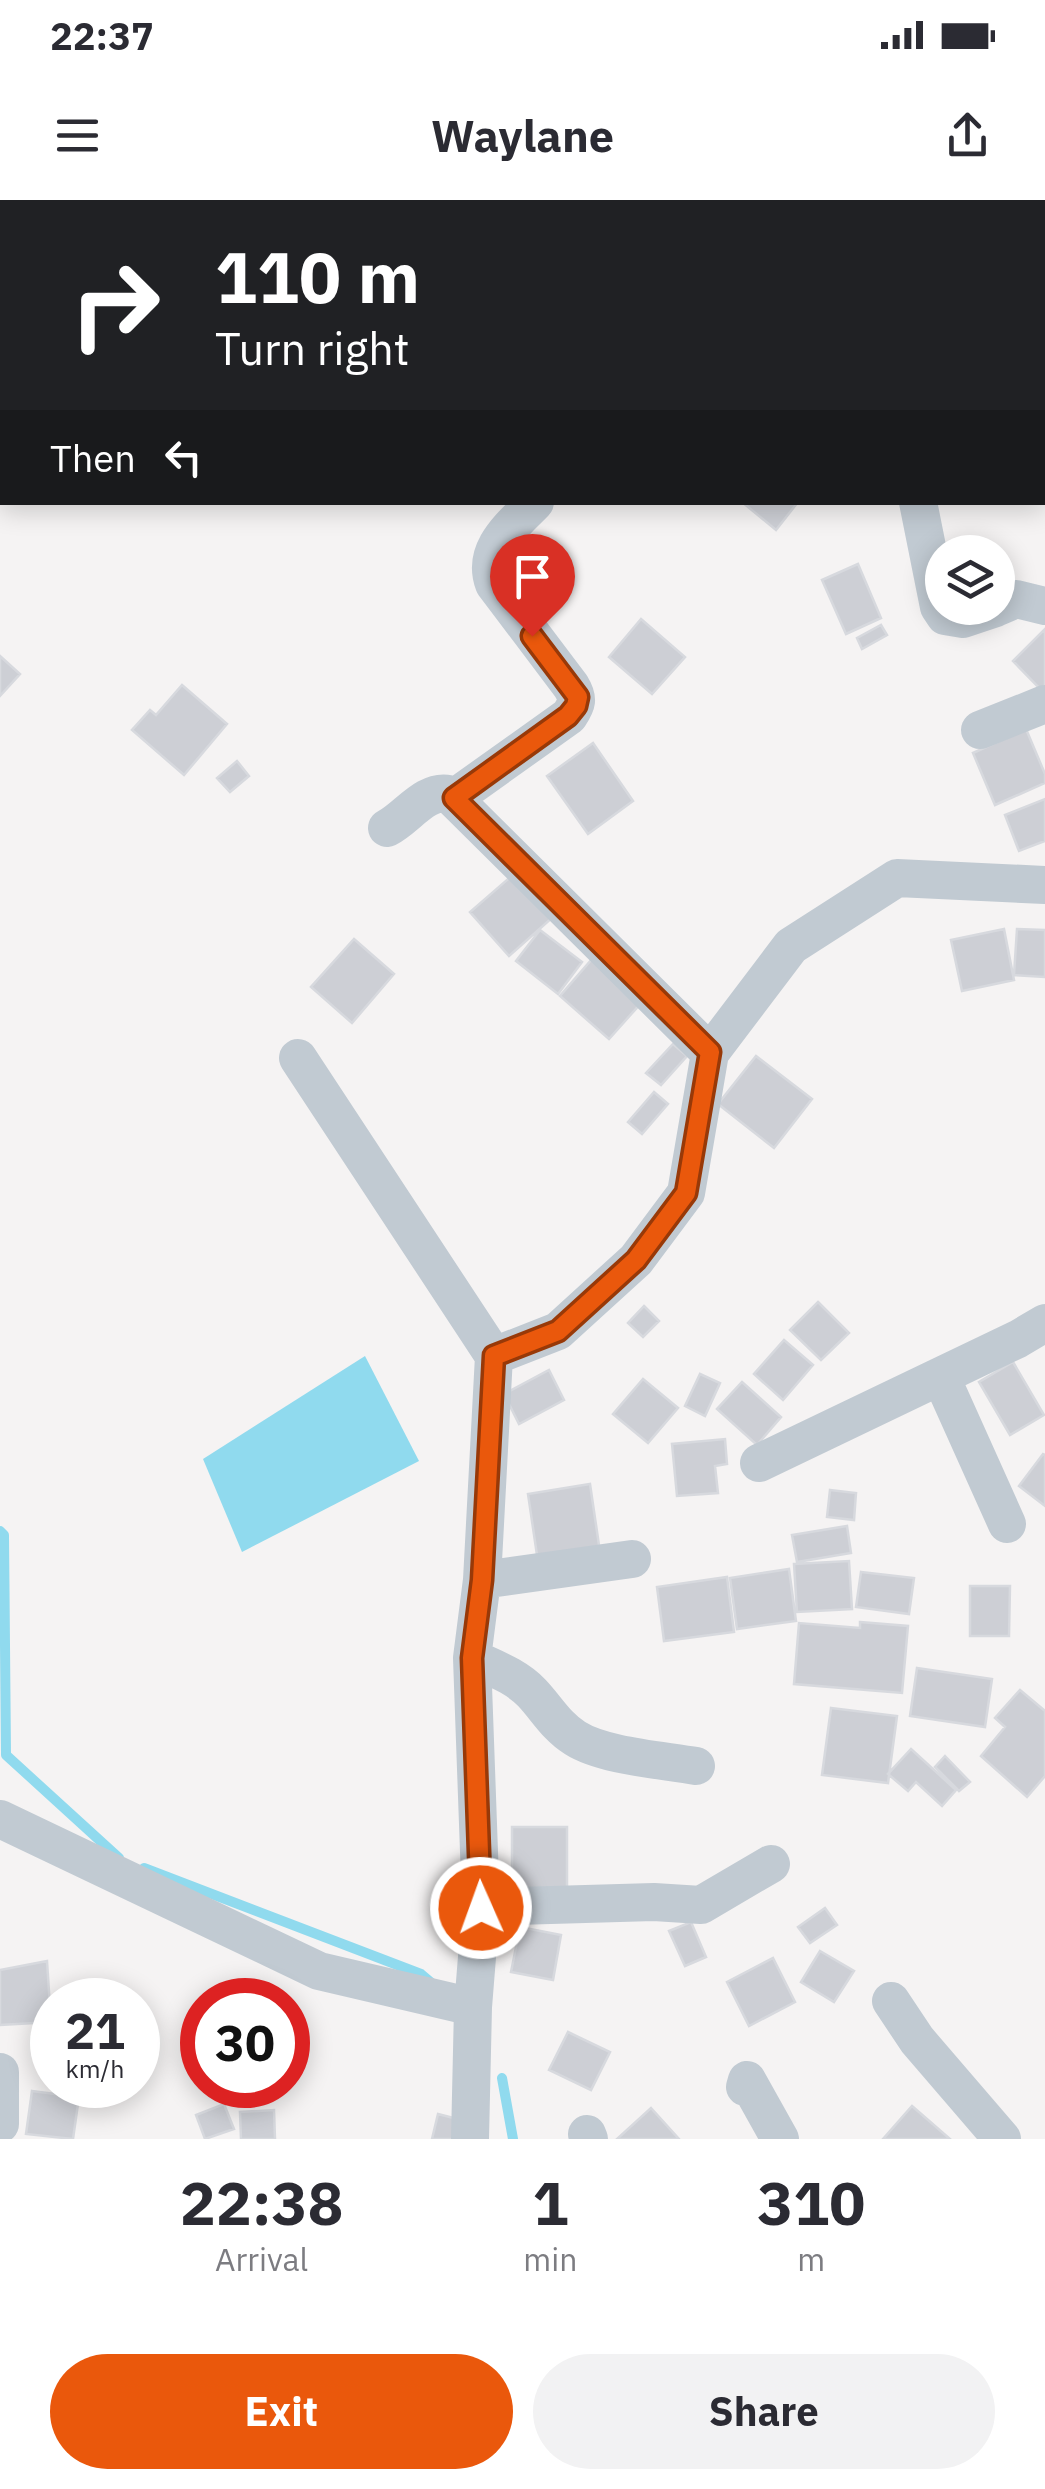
<!DOCTYPE html>
<style>
:root{--surface:#fff;--page:#f2f2f3;--text:#2b2b33;--muted:#7c7c81;--accent:#ea580c}
body{margin:0;font-family:"IBM Plex Sans",sans-serif;background:var(--page);color:var(--text);height:100vh;display:flex;flex-direction:column;font-size:38px;white-space:nowrap}
*{box-sizing:border-box;margin:0}
p{font-size:32px;color:var(--muted)}
.icon{flex:none;width:55px;height:55px;fill:none;stroke:currentColor;stroke-width:2;stroke-linecap:round;stroke-linejoin:round}
.map{position:relative;height:1939px;overflow:hidden}
.sheet{display:flex;flex-direction:column;background:var(--surface);flex:1}
.sheet>*{flex:none}
.hud{position:absolute;left:0px;top:0px;width:1045px;height:305px;box-shadow:0 5px 25px #0003;background:#202124;color:#fff;overflow:hidden}
.tools{position:absolute;left:925px;top:335px;display:grid;gap:20px}
.tools a{display:grid;place-items:center;width:90px;height:90px;border-radius:50%;background:var(--surface);box-shadow:0 5px 25px #0003;font-size:50px}
.speed{position:absolute;left:30px;top:1778px;display:flex;gap:20px;font-size:50px;font-weight:700;text-align:center}
.speed>*{display:grid;place-content:center;width:130px;height:130px;border-radius:50%;background:var(--surface);box-shadow:0 5px 25px #0003;line-height:1}
.speed small{font-size:25px;font-weight:400}
.speed .limit{border:15px solid #d22;background:#fff;color:#111}
.pin{position:absolute;display:grid;place-items:center;width:85px;height:85px;color:#fff;margin:-102px -42px;border-radius:50% 50% 50% 0;rotate:-45deg;box-shadow:0 0 10px #0007}
.pin .icon{rotate:45deg}
.me{position:absolute;width:110px;margin:-55px;rotate:358deg;stroke-linejoin:round;filter:drop-shadow(0 0 8px #0008)}
.turn{display:flex;align-items:center;gap:35px;height:210px;padding:0 50px;font-size:45px}
.turn .icon{width:130px;height:130px;stroke-width:2.5}
.turn b{display:block;font-size:70px;line-height:85px}
.then{display:flex;align-items:center;height:95px;padding:0 50px;background:#0003;gap:20px;font-size:38px}
.eta{display:flex;justify-content:space-evenly;align-items:center;height:170px;text-align:center}
.eta b{font-size:60px;font-weight:700;line-height:70px}
.action{display:flex;gap:20px;margin-top:auto;padding:20px 50px}
.action a{flex:1;height:115px;border-radius:60px;background:var(--accent);color:#fff;font-size:40px;font-weight:700;line-height:115px;text-align:center}
.action a+a{background:var(--page);color:var(--text)}
.status{display:flex;justify-content:space-between;align-items:center;height:70px;padding:0 50px;background:var(--surface);direction:ltr}
.status svg{height:28px;fill:currentColor}
header{display:flex;justify-content:space-between;align-items:center;height:130px;padding:0 50px;background:var(--surface);font-size:45px;font-weight:700}
.map>svg:first-child{display:block}
</style>
<div class="status"><b>22:37</b><svg viewBox="0 0 49 12"><path d="M0 12V9h3v3zM5 12V6h3v6zM10 12V3h3v9zM15 12V0h3v12zM26 1h20v11H26zM47 4h2v5h-2z"/></svg></div>
<header><svg class="icon" aria-label="menu" viewBox="0 0 24 24"><path d="M4 6h16M4 12h16M4 18h16"/></svg>Waylane<svg class="icon" aria-label="share" viewBox="0 0 24 24"><path d="M12 15V3M7 8l5-5 5 5M5 13v7h14v-7"/></svg></header>
<div class="map">
<svg width="1045" height="1939" viewBox="0 0 1045 1939">
<rect width="100%" height="100%" fill="#f5f3f3"/>
<path fill="#90daee" d="M365,1156L419,1261L242,1352L203,1259Z"/>
<g fill="none" stroke-linecap="round" stroke-linejoin="round">
<path stroke="#90daee" stroke-width="10" d="M0,1331L4,1335L6,1555L119,1658
M144,1668L421,1774L434,1785
M502,1878L513,1939"/>
</g>
<path fill="#cdcfd5" stroke="#d7d9de" stroke-width="2.5" d="M206,0H278L280,2H204Z
M767,0H821L822,1L770,2Z
M0,42L2,44V89L0,87Z
M742,302H798L776,330Z
M858,364L881,418L846,434L822,380Z
M641,419L685,457L652,494L609,457Z
M881,425L887,435L862,449L857,438Z
M1045,429V494L1013,461Z
M0,456L20,474L0,496Z
M182,485L227,524L184,575L132,530L150,510L156,515Z
M1026,529L1045,574V583L995,605L973,553Z
M593,543L633,601L588,634L547,576Z
M237,561L249,576L230,592L217,578Z
M1045,599V641L1019,651L1005,615Z
M523,666L561,710L509,756L470,712Z
M1004,729L1014,780L962,791L951,740Z
M1017,729L1045,730V777L1014,775Z
M540,730L582,762L558,794L516,761Z
M354,739L394,774L352,823L311,787Z
M592,759L642,802L609,839L560,796Z
M673,844L687,856L661,885L646,873Z
M756,856L812,899L774,948L718,904Z
M654,892L668,904L642,934L628,922Z
M818,1102L849,1133L821,1160L790,1130Z
M644,1106L659,1121L643,1137L628,1123Z
M784,1140L813,1165L783,1200L754,1174Z
M1013,1162L1044,1215L1010,1235L979,1182Z
M549,1170L564,1200L519,1224L504,1194Z
M700,1174L720,1183L705,1216L685,1206Z
M643,1179L678,1208L648,1243L613,1214Z
M742,1182L781,1217L757,1245L717,1209Z
M725,1239L727,1264L715,1266L718,1293L677,1296L672,1244Z
M1043,1254L1045,1255V1306L1019,1286Z
M590,1284L600,1352L538,1362L528,1294Z
M830,1290L856,1293L854,1320L827,1317Z
M847,1326L851,1353L797,1362L792,1335Z
M849,1361L852,1409L797,1412L794,1364Z
M789,1369L796,1421L737,1429L730,1378Z
M861,1372L914,1378L909,1414L856,1407Z
M727,1377L734,1432L664,1441L657,1387Z
M970,1386H1010L1009,1436H970Z
M860,1422L908,1426L902,1493L794,1484L799,1423L860,1428Z
M917,1468L992,1479L985,1527L910,1516Z
M1020,1490L1045,1511V1576L1027,1597L981,1556L1005,1527L995,1518Z
M831,1508L897,1516L888,1583L822,1575Z
M911,1549L956,1590L942,1606L916,1582L908,1591L888,1574Z
M945,1556L970,1582L959,1591L935,1567Z
M512,1627H567V1697H512Z
M825,1708L837,1725L810,1743L798,1727Z
M691,1722L706,1757L685,1766L669,1731Z
M520,1727L561,1735L553,1780L511,1772Z
M820,1751L854,1771L834,1802L801,1782Z
M773,1758L795,1802L749,1826L727,1782Z
M47,1761L51,1822L0,1825V1770Z
M138,1811H148L144,1853H138Z
M568,1832L610,1852L591,1890L549,1870Z
M32,1891L79,1897L73,1939L26,1934Z
M224,1904L234,1929L205,1939L196,1915Z
M912,1906L950,1939H883Z
M651,1908L679,1939H617Z
M274,1910L275,1939H241L240,1912Z
M438,1914L465,1921L461,1939H432Z"/>
<g fill="none" stroke-linecap="round" stroke-linejoin="round">
<path stroke="#c1cad2" stroke-width="38" d="M871,0L874,2
M158,2L161,0
M0,168L2,165
M1042,193L1045,195
M918,302L939,407L945,416L963,419L996,408
M998,407L1016,399L1045,406
M980,530L1045,504
M454,598L569,516C577,504 579,499 571,486L494,384C481,349 512,326 535,302
M387,628C407,618 425,589 449,594L710,853
M298,858L494,1156
M941,1177L1007,1324
M759,1263L1018,1139L1045,1123
M482,1380L632,1359
M472,1458C493,1468 516,1476 532,1493C547,1509 556,1526 575,1538C603,1556 662,1560 696,1566
M0,1619L319,1771L473,1807
M481,1707L654,1702L701,1705L771,1664
M891,1801L917,1840L1002,1939
M0,1872V1924
M745,1887L747,1880L780,1939
M587,1934L589,1939
M470,1939L473,1807L481,1707L472,1458L482,1380L494,1156L558,1131L636,1060L686,993L710,853L791,746L897,678L1045,685"/>
</g>
<g fill="none" stroke-linecap="round" stroke-linejoin="round">
<defs>
<path id="route" d="M481,1708L472,1458L482,1380L494,1156L558,1131L636,1060L686,993L710,852L454,598L568,516L576,506L578,497L532,436"/>
</defs>
<use href="#route" stroke="#983908" stroke-width="25"/>
<use href="#route" stroke="#ea580c" stroke-width="18"/>
</g>
</svg>
<div class="tools">
<a><svg class="icon" aria-label="layers" viewBox="0 0 24 24"><path d="M12 4l9 5-9 5-9-5zM3 14l9 5 9-5"/></svg></a>
</div>
<div class="speed"><div>21<small>km/h</small></div><div class="limit">30</div></div>
<div class="pin" style="left:532px;top:436px;background:#d93025"><svg class="icon" aria-label="arrive" viewBox="0 0 24 24"><path d="M6 21V4h12l-3 4 3 4H6"/></svg></div>
<svg class="me" style="left:481px;top:1708px" viewBox="-20 -20 40 40"><circle r="17" fill="#ea580c" stroke="#fff" stroke-width="3"/><path d="M0-11L8 9 0 5-8 9z" fill="#fff"/></svg>
<div class="hud">
<div class="turn"><svg class="icon" aria-label="right" viewBox="0 0 24 24"><path d="M7 20v-9h11M14 6l5 5-5 5"/></svg><div><b>110 m</b>Turn right</div></div>
<div class="then">Then<svg class="icon" aria-label="left" viewBox="0 0 24 24"><path d="M17 20v-9H6M10 6l-5 5 5 5"/></svg></div>
</div>
</div>
<section class="sheet">
<div class="eta">
<div><b>22:38</b><p>Arrival</p></div>
<div><b>1</b><p>min</p></div>
<div><b>310</b><p>m</p></div>
</div>
<div class="action"><a>Exit</a><a>Share</a></div>
</section>
